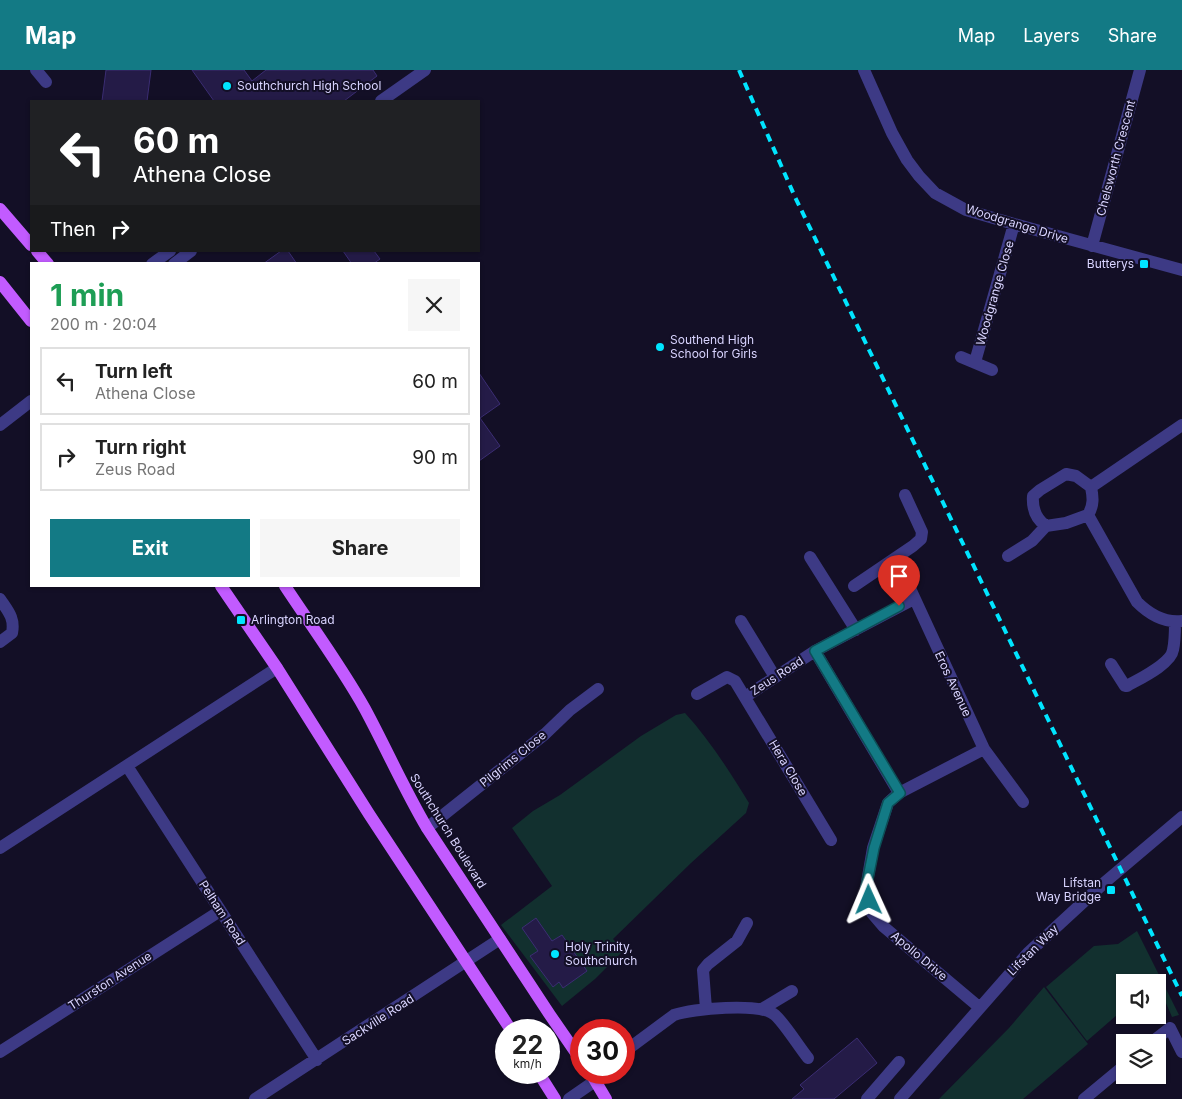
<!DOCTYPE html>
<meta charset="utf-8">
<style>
:root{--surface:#fff;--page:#f6f6f6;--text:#222;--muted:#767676;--line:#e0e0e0;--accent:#137a85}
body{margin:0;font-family:Inter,sans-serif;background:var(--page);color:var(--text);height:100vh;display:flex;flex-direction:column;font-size:19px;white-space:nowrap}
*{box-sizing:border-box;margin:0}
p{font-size:16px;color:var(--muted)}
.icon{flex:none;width:28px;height:28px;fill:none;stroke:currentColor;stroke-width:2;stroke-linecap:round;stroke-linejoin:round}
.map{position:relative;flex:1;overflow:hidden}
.drawer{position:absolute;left:30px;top:192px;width:450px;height:325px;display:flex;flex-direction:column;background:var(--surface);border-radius:0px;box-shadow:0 1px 4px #0004}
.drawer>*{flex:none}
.hud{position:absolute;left:30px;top:30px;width:450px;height:152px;border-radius:0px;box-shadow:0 1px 4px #0004;background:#202124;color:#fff;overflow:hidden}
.controls{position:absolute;left:1116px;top:904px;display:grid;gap:10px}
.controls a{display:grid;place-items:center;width:50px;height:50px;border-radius:0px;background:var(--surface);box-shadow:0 1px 4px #0004;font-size:25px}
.speed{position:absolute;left:495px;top:949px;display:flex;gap:10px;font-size:25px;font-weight:700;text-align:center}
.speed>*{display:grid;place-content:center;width:65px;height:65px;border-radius:50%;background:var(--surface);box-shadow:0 1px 4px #0004;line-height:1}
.speed small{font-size:12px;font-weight:400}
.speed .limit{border:8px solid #d22;background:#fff;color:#111}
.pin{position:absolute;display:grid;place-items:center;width:42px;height:42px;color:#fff;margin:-51px -21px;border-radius:50% 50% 50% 0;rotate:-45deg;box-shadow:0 0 5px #0007}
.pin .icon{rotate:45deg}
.me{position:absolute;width:55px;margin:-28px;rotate:359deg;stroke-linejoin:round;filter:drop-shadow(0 0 4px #0008)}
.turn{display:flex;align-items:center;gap:18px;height:105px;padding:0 20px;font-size:22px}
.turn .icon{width:65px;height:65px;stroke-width:2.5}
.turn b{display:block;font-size:35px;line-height:42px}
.then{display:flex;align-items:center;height:48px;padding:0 20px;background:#0003;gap:10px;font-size:19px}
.round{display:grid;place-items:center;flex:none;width:52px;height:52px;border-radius:0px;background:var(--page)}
.summary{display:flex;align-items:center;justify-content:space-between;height:85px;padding:0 20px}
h1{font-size:30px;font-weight:700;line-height:38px;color:#1e9e55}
.button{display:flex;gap:10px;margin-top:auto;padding:10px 20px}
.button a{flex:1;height:58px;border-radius:0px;background:var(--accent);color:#fff;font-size:20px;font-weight:700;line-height:58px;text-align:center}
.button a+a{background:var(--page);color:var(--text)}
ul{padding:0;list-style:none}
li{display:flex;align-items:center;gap:15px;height:68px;margin:0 10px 8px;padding:0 10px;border:2px solid var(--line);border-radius:0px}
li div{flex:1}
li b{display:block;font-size:19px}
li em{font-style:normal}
header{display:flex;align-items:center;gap:30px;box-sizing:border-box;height:70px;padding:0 25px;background:var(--accent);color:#fff}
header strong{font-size:24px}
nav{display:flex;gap:28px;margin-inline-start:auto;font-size:18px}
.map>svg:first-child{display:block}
</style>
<header>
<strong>Map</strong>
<nav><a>Map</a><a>Layers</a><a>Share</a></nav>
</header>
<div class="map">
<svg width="1182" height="1029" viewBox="0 0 1182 1029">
<rect width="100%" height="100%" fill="#130f26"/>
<path fill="#12302f" d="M685,643C709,669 730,702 749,733L746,743L691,793L613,869L622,879L621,883L595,909L562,936L501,855L552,816L512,758L533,741L560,725L641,666L676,645Z
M1137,861L1179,945L1172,947L1160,919H1158V912H1125V938L1087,971L1046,917L1094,876L1118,874Z
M1044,917L1088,974L1023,1029H939L1009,958Z"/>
<path fill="#241b47" stroke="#3b2d73" d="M106,0H151L147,31H102Z
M192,0H244L252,11L266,0H373L377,6L344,31H214Z
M281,181H288L297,194H263Z
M343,181H374L380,189L373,194H352Z
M479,303L500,334L480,348L500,376L479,391Z
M536,848L552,871L562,865L587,901L563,918L559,912L553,917L530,886L538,881L522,858Z
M857,968L877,993L834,1029H792L804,1019L800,1015Z"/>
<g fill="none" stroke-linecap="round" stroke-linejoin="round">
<path stroke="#3d3a85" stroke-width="12" d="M36,0L46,12
M864,0L892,63L907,90L919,106L935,123L966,140L1014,154L1182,200
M381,31L425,0
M1092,176L1140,0
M152,194L170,181
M174,194L191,181
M961,287L992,300
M975,292L1014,154
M0,355L31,331
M1182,355L1091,417C1093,427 1094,435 1088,445L1137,532C1149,544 1165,553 1182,551
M1088,445L1066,453L1046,456C1036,449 1032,439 1033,426L1040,420L1066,404L1076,406L1091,417
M1008,486L1032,471L1046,456
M810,487L856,560
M896,488L984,679L1023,732
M854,516L913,476L921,469L922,462L905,425
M0,529C8,541 15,548 12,563L0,572
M741,551L775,607
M815,581L899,723
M1111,594L1125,616H1127C1139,609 1171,594 1173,580C1175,571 1175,561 1175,552
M697,624L727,607L735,611L831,770
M745,627L815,581L914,529
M127,696L317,990
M427,758L545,664L570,640L598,619
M0,778L277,598
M979,937L884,857L872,843L866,818L873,778L888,733L899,723L984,679
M706,939L703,900L708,894L737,871L747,853
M762,939L792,921
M1152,972L1170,958L1182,982
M0,982L220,841
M624,982L674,945C692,939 760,932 775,945C785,954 799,977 808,988
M255,1029L500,869
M569,1029L595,1011
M867,1029L899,992
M900,1029L1028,883L1104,813L1182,747
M1084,1029L1125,995"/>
<path stroke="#c25bff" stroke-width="12" d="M0,139L31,175
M37,181L48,194
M0,212L31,251
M221,516L277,598L369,744L511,960
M285,516C312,557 341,596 365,639C386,678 404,719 427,758L550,945L581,990
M538,1002L555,1029
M590,1002L606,1029"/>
<path stroke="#00e5ff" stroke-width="4" stroke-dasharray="8 6" stroke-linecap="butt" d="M739,0L795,127L1182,926"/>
</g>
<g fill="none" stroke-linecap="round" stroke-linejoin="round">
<defs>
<path id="route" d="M869,830L866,818L874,778L888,733L900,723L815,581L899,536"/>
</defs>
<use href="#route" stroke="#0c4f56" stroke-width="12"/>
<use href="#route" stroke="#137a85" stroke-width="9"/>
</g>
<g fill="#00e5ff" stroke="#130f26" stroke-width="2">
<circle cx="227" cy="16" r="5"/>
<rect x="1139" y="189" width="10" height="10" rx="2.5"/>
<circle cx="660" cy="277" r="5"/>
<rect x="236" y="545" width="10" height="10" rx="2.5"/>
<rect x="1106" y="815" width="10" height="10" rx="2.5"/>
<circle cx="555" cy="884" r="5"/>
</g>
<g text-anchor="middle" stroke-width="4" stroke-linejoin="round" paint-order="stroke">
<g font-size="12" fill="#d9d4ff" stroke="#130f26" text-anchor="start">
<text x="237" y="20">Southchurch High School</text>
<text x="1134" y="198" text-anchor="end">Butterys</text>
<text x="670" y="274">Southend High<tspan x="670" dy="14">School for Girls</tspan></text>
<text x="251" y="554">Arlington Road</text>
<text x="1101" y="817" text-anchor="end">Lifstan<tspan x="1101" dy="14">Way Bridge</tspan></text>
<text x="565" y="881">Holy Trinity,<tspan x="565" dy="14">Southchurch</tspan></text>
</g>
<g font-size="12" fill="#d9d4ff" stroke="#130f26">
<text transform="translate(1116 88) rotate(-75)" y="4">Chelsworth Crescent</text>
<text transform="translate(1017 154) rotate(17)" y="4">Woodgrange Drive</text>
<text transform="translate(995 223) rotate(-74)" y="4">Woodgrange Close</text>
<text transform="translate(777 606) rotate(-33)" y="4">Zeus Road</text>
<text transform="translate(953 614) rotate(65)" y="4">Eros Avenue</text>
<text transform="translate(513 689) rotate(-39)" y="4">Pilgrims Close</text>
<text transform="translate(788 698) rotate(59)" y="4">Hera Close</text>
<text transform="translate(448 761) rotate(58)" y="4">Southchurch Boulevard</text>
<text transform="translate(222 843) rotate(57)" y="4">Pelham Road</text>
<text transform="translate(1033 880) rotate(-45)" y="4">Lifstan Way</text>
<text transform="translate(919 886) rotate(40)" y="4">Apollo Drive</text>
<text transform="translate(110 911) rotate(-33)" y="4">Thurston Avenue</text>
<text transform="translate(378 950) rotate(-33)" y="4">Sackville Road</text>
</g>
</g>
</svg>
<div class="controls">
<a><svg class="icon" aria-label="sound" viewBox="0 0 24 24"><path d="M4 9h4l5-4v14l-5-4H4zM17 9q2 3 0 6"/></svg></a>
<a><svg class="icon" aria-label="layers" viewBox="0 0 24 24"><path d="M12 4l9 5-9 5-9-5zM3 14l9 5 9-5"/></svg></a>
</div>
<div class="speed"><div>22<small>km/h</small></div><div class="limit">30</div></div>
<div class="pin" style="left:899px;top:536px;background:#d93025"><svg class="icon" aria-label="arrive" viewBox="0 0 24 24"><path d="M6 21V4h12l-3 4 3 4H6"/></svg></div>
<svg class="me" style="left:869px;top:830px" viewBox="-20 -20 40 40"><path d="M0-17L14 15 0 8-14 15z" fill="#137a85" stroke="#fff" stroke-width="4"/></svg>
<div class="hud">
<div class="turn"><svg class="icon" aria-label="left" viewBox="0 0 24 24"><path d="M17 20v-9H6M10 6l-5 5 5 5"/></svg><div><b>60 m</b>Athena Close</div></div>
<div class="then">Then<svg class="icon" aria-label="right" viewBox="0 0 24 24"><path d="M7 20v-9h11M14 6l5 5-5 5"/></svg></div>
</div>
<section class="drawer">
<div class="summary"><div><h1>1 min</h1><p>200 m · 20:04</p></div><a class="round"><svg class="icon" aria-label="close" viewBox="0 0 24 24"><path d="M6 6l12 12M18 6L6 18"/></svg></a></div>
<ul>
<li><svg class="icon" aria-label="left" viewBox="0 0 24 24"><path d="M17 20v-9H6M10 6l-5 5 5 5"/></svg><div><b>Turn left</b><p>Athena Close</p></div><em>60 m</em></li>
<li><svg class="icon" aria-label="right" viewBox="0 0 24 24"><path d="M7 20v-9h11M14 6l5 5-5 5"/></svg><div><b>Turn right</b><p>Zeus Road</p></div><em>90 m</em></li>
</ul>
<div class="button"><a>Exit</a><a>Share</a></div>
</section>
</div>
